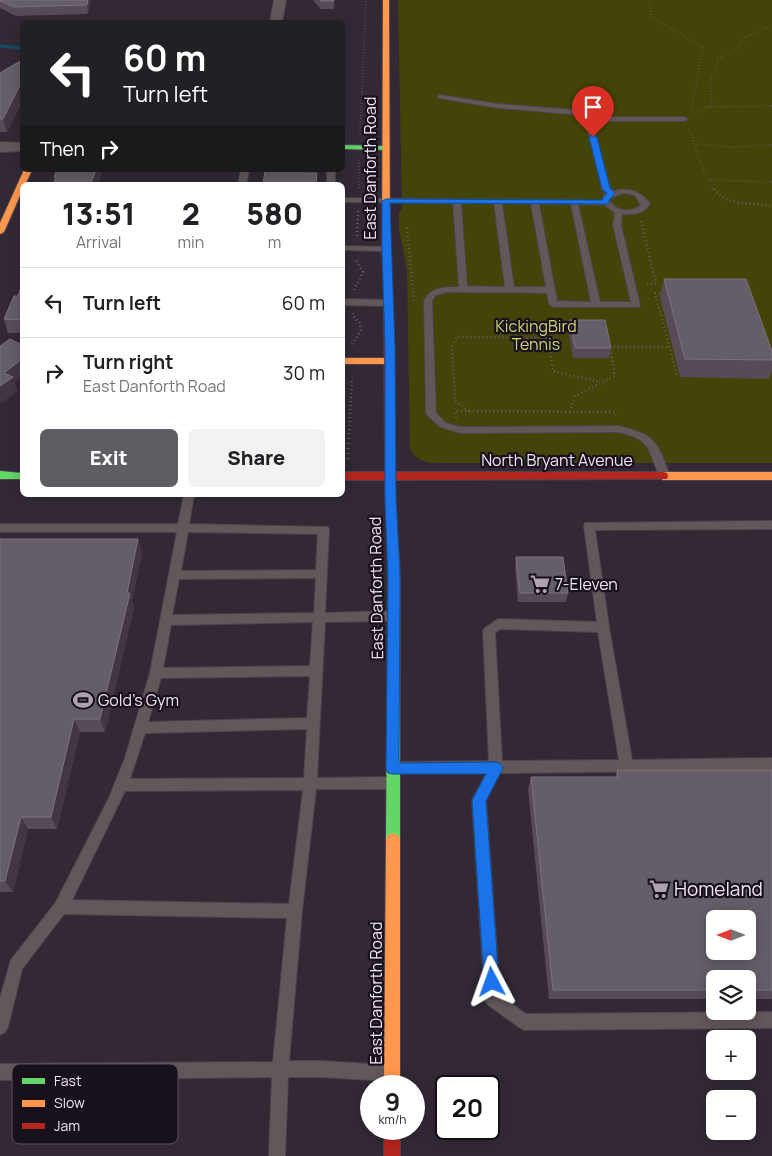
<!DOCTYPE html>
<meta charset="utf-8">
<style>
:root{--surface:#fff;--page:#f2f2f2;--text:#202124;--muted:#757577;--line:#e0e0e0;--accent:#5f5c63}
body{margin:0;font-family:Manrope,sans-serif;background:var(--page);color:var(--text);height:100vh;display:flex;flex-direction:column;font-size:19px;white-space:nowrap}
*{box-sizing:border-box;margin:0}
p{font-size:16px;color:var(--muted)}
.icon{flex:none;width:28px;height:28px;fill:none;stroke:currentColor;stroke-width:2;stroke-linecap:round;stroke-linejoin:round}
.map{position:relative;flex:1;overflow:hidden}
.panel{position:absolute;left:20px;top:182px;width:325px;height:315px;display:flex;flex-direction:column;background:var(--surface);border-radius:8px;box-shadow:0 2px 12px #0003}
.panel>*{flex:none}
.top-card{position:absolute;left:20px;top:20px;width:325px;height:152px;border-radius:8px;box-shadow:0 2px 12px #0003;background:#202124;color:#fff;overflow:hidden}
.needle{width:32px;rotate:270deg}
.tools{position:absolute;left:706px;top:910px;display:grid;gap:10px}
.tools a{display:grid;place-items:center;width:50px;height:50px;border-radius:8px;background:var(--surface);box-shadow:0 2px 12px #0003;font-size:25px}
.speed{position:absolute;left:360px;top:1075px;display:flex;gap:10px;font-size:25px;font-weight:700;text-align:center}
.speed>*{display:grid;place-content:center;width:65px;height:65px;border-radius:50%;background:var(--surface);box-shadow:0 2px 12px #0003;line-height:1}
.speed small{font-size:12px;font-weight:400}
.speed .limit{border:2px solid #111;border-radius:8px;background:#fff;color:#111}
.pin{position:absolute;display:grid;place-items:center;width:42px;height:42px;color:#fff;margin:-51px -21px;border-radius:50% 50% 50% 0;rotate:-45deg;box-shadow:0 0 5px #0007}
.pin .icon{rotate:45deg}
.me{position:absolute;width:55px;margin:-28px;rotate:356deg;stroke-linejoin:round;filter:drop-shadow(0 0 4px #0008)}
.turn{display:flex;align-items:center;gap:18px;height:105px;padding:0 20px;font-size:22px}
.turn .icon{width:65px;height:65px;stroke-width:2.5}
.turn b{display:block;font-size:35px;line-height:42px}
.then{display:flex;align-items:center;height:48px;padding:0 20px;background:#0003;gap:10px;font-size:19px}
.eta{display:flex;justify-content:space-evenly;align-items:center;height:85px;text-align:center}
.eta b{font-size:30px;font-weight:800;line-height:35px}
.cta{display:flex;gap:10px;margin-top:auto;padding:10px 20px}
.cta a{flex:1;height:58px;border-radius:8px;background:var(--accent);color:#fff;font-size:20px;font-weight:800;line-height:58px;text-align:center}
.cta a+a{background:var(--page);color:var(--text)}
ul{padding:0;list-style:none}
li{display:flex;align-items:center;gap:15px;height:70px;padding:0 20px;border-top:1px solid var(--line)}
li div{flex:1}
li b{display:block;font-size:19px}
li em{font-style:normal}
.map>svg:first-child{display:block}
</style>
<div class="map">
<svg width="772" height="1156" viewBox="0 0 772 1156">
<rect width="100%" height="100%" fill="#322935"/>
<path fill="#424408" d="M398,0H772V463H433C421,461 416,460 410,448L407,271L399,229V212L402,209Z"/>
<g fill="none" stroke-linecap="round" stroke-linejoin="round">
<path stroke="#104c62" stroke-width="3" d="M0,46L22,48"/>
<defs>
<path id="lane" d="M440,95L498,104L576,110L585,113L590,117H684L688,119L684,121H592L610,188L614,191C629,187 640,191 650,203C645,214 633,215 622,214L621,225L640,305L639,307H553L549,304L547,293L447,292L436,295L432,301L436,413L446,423L460,427L618,426C656,434 657,442 670,476L669,479H661C647,451 654,440 618,432L460,433L440,427L426,414L424,301C430,287 444,287 459,287L453,203L342,202V198L602,201L604,194H607L602,189L585,120L581,115L498,108L438,98V96ZM623,193L634,195L641,205C631,213 615,212 609,199ZM461,203H494L505,287L467,286ZM502,203L531,204L546,287H514ZM539,204H571L591,302L557,301ZM578,204L605,205L615,213L613,225L631,302H600Z
M241,170H249L246,185H238Z
M327,170H335V185H327Z
M342,246L386,247L390,249L386,251L342,250Z
M342,299L388,300L392,303L388,306L342,305Z
M184,495H194L189,524L328,527L329,530L325,613L394,611L398,613L400,616L398,619L394,621L325,622L317,778L391,777L396,779L398,783L396,787L391,789H316L302,911L289,1061H320L388,1065L394,1067L396,1073L394,1079L388,1081L320,1077H288L285,1156H269L272,1077L0,1080V1064L273,1062L287,918L64,914L22,969L8,1027L5,1032L0,1035V998L11,960L56,902L109,798L125,758L150,673L177,532H0V524H178ZM188,532L318,534L316,570L181,571ZM316,578L314,613L172,615L179,579ZM313,622L310,666L163,668L171,625ZM310,676L307,718L148,722L161,678ZM307,729L304,778L130,779L145,733ZM303,790L289,904L72,900L125,791Z
M772,521V529L595,530L609,627L632,760L772,758V770L500,773L486,800L500,996L526,1014L772,1012V1028L524,1030L519,1027L488,1005L485,1000L472,800L487,773L394,774L389,772L388,768L389,764L394,762L489,761L483,631L485,628L498,619L597,622L584,526L585,523ZM500,629L598,632L619,760L502,761L495,633Z"/>
<path id="street" d="M274,0H286L282,22H270Z
M0,142L22,143V151L0,152Z"/>
<path id="fast" d="M342,145L386,146L390,148L386,150L342,149Z
M0,471L22,473V479H0Z
M390,484L395,488L400,576V839L398,843L393,845L388,843L386,839L388,576L385,488Z"/>
<path id="slow" d="M383,0H389L390,249L392,304L388,307L384,304L382,249Z
M24,170H32L25,185H22V191L4,232L0,234V223Z
M342,358H390L395,361L390,364H342Z
M663,472H772V480H663L658,476Z
M393,833L398,835L400,839V1086H384L386,839L388,835Z"/>
<path id="jam" d="M388,301L392,304L395,472H663L667,473L668,476L667,479L395,480V488L390,492L385,488V480H342V472H385L384,304Z
M384,1129H400V1156H384Z"/>
</defs>
<use href="#lane" stroke="#4c444f" stroke-width="2"/>
<use href="#street" stroke="#4c444f" stroke-width="2"/>
<use href="#fast" stroke="#4c444f" stroke-width="2"/>
<use href="#slow" stroke="#4c444f" stroke-width="2"/>
<use href="#jam" stroke="#4c444f" stroke-width="2"/>
<path stroke="#665d61" stroke-width="2" stroke-dasharray="0.5 2.5" stroke-linecap="butt" d="M651,0L649,4L652,18L703,47L691,111
M708,107L772,106
M694,114L712,104L710,83L718,60L737,48L746,37L772,26
M689,129L704,172L715,190
M360,134L366,0
M696,144L730,147L772,145
M359,160V189
M708,180L772,182"/>
<path stroke="#665d61" stroke-width="2.5" stroke-dasharray="1 3" stroke-linecap="butt" d="M714,189C728,207 751,202 772,206
M641,221L656,283L645,285
M407,228L414,301
M357,236L358,210
M354,290L363,272L356,260
M664,293H655L677,376
M540,338L537,325H571
M352,344L361,331L360,323L353,316V313
M610,347H669
M469,411L455,401L452,346L457,337L548,338L553,371L599,382
M570,412L575,396L615,376L610,347
M456,418V411L615,412L617,417
M349,434L352,378"/>
<path stroke="#665d61" stroke-width="3" stroke-dasharray="1 4" stroke-linecap="butt" d="M348,459L349,433"/>
<use href="#lane" fill="#625859" fill-rule="evenodd"/>
<use href="#street" fill="#625859" fill-rule="evenodd"/>
<use href="#fast" fill="#63d668" fill-rule="evenodd"/>
<use href="#slow" fill="#ff974d" fill-rule="evenodd"/>
<use href="#jam" fill="#b3261e" fill-rule="evenodd"/>
</g>
<path fill="#554c57" d="M0,0H91L88,14L16,16L0,8Z
M313,0H334V9H321Z
M22,60V101L7,132H0V73Z
M664,279L772,351V370L769,379L680,377L660,297Z
M22,284V333H8L4,319L18,296Z
M570,320L611,348L609,358H573L568,329Z
M0,539H138L142,553L132,601L134,607L105,732H80L57,829H28L13,892H0Z
M516,557L568,593L566,602H518L515,567Z
M617,770H772V999H748V979H715V999H549L528,789L531,777H615Z"/>
<path fill="#403742" d="M88,0H91L88,14L87,5Z
M22,84V101L7,132L3,119L20,85Z
M96,170H103L98,185H90Z
M22,359V377L15,383L18,391L0,404V386L4,373Z
M138,539L142,553L132,601L134,607L105,732L100,719Z
M74,719L80,732L57,829L51,817Z
M21,817L28,829L13,892L5,881Z"/>
<path fill="#655d68" stroke="#7b727d" fill-rule="evenodd" d="M0,0H88L87,5L14,7L0,1Z
M320,0H334V1H321Z
M22,60V84L20,85L3,119H0V73Z
M57,170H96L90,185H53L56,177H54Z
M265,170H300L302,173H317L316,185H263Z
M664,279H746L772,351V360L685,359Z
M22,284V320L4,319L14,296H18Z
M570,320H605L611,348H575Z
M10,339L22,345V359L4,373L13,377L0,386V346Z
M0,539H138L127,593H130L100,719H74L51,817H21L5,881H0Z
M516,557H563L568,593H520Z
M617,770H772V990H748V979H715V990H553L531,777H618ZM715,919H748V951H715Z"/>
<path fill="#1a73e8" stroke="#114b97" d="M593,134L597,137L610,188L615,193L609,200V204L390,203L395,346L396,499L400,576L399,763L496,762L501,764L503,768L486,801L499,982L497,987L492,989L486,987L484,982L472,800L486,774H392L388,773L386,768L388,576L385,499V346L382,249V201L386,199L602,200L607,193L602,189L589,137Z"/>
<defs>
<symbol id="supermarket-bare" viewBox="-9 -9 18 18"><path d="M-6-5.5h2.5l.6 2H6L4.5 2H-2.5L-4.4-4H-6ZM-1.5 3.2a1.3 1.3 0 1 0 .1 0ZM3 3.2a1.3 1.3 0 1 0 .1 0Z" fill="#ada3b0" stroke="#18101b" stroke-width="2.5" paint-order="stroke"/></symbol>
<symbol id="stadium-bare" viewBox="-9 -9 18 18"><path d="M0-5a6.5 5 0 1 0 0 10a6.5 5 0 1 0 0-10ZM-3.5-1.8h7v3.6h-7Z" fill="#ada3b0" stroke="#18101b" stroke-width="2.5" paint-order="stroke"/></symbol>
</defs>
<g fill-rule="evenodd">
<use href="#supermarket-bare" x="526" y="570" width="28" height="28"/>
<use href="#stadium-bare" x="69" y="686" width="28" height="28"/>
<use href="#supermarket-bare" x="645" y="875" width="28" height="28"/>
</g>
<g text-anchor="middle" stroke-width="4.5" stroke-linejoin="round" paint-order="stroke">
<g font-size="16" fill="#efe4f3" stroke="#18101b">
<text transform="translate(370 168) rotate(-90)" y="6">East Danforth Road</text>
<text x="557" y="466">North Bryant Avenue</text>
<text transform="translate(376 588) rotate(-91)" y="6">East Danforth Road</text>
<text transform="translate(376 993) rotate(-90)" y="6">East Danforth Road</text>
</g>
<g font-size="16" fill="#ced675" stroke="#18101b">
<text x="536" y="332">KickingBird<tspan x="536" dy="18">Tennis</tspan></text>
</g>
<g font-size="16" fill="#efe4f3" stroke="#18101b" text-anchor="start">
<text x="555" y="590">7-Eleven</text>
<text x="98" y="706">Gold's Gym</text>
</g>
<g font-size="19" fill="#efe4f3" stroke="#18101b" text-anchor="start">
<text x="674" y="896">Homeland</text>
</g>
</g>
<rect x="12" y="1064" width="166" height="80" rx="8" fill="#18101b" stroke="#58505c" stroke-width="1"/>
<rect x="22" y="1078" width="23" height="6" fill="#63d668"/>
<rect x="22" y="1100" width="23" height="7" fill="#ff974d"/>
<rect x="22" y="1123" width="23" height="6" fill="#b3261e"/>
<g font-size="14" fill="#efe4f3">
<text x="54" y="1086">Fast</text>
<text x="54" y="1108">Slow</text>
<text x="54" y="1131">Jam</text>
</g>
</svg>
<div class="tools">
<a><svg class="needle" viewBox="-14 -14 28 28"><path d="M0-13l5 13h-10z" fill="#e53935"/><path d="M0 13l5-13h-10z" fill="#757577"/></svg></a>
<a><svg class="icon" aria-label="layers" viewBox="0 0 24 24"><path d="M12 4l9 5-9 5-9-5zM3 14l9 5 9-5"/></svg></a>
<a>+</a>
<a>−</a>
</div>
<div class="speed"><div>9<small>km/h</small></div><div class="limit">20</div></div>
<div class="pin" style="left:593px;top:137px;background:#d93025"><svg class="icon" aria-label="arrive" viewBox="0 0 24 24"><path d="M6 21V4h12l-3 4 3 4H6"/></svg></div>
<svg class="me" style="left:492px;top:982px" viewBox="-20 -20 40 40"><path d="M0-17L14 15 0 8-14 15z" fill="#1a73e8" stroke="#fff" stroke-width="4"/></svg>
<div class="top-card">
<div class="turn"><svg class="icon" aria-label="left" viewBox="0 0 24 24"><path d="M17 20v-9H6M10 6l-5 5 5 5"/></svg><div><b>60 m</b>Turn left</div></div>
<div class="then">Then<svg class="icon" aria-label="right" viewBox="0 0 24 24"><path d="M7 20v-9h11M14 6l5 5-5 5"/></svg></div>
</div>
<section class="panel">
<div class="eta">
<div><b>13:51</b><p>Arrival</p></div>
<div><b>2</b><p>min</p></div>
<div><b>580</b><p>m</p></div>
</div>
<ul>
<li><svg class="icon" aria-label="left" viewBox="0 0 24 24"><path d="M17 20v-9H6M10 6l-5 5 5 5"/></svg><div><b>Turn left</b></div><em>60 m</em></li>
<li><svg class="icon" aria-label="right" viewBox="0 0 24 24"><path d="M7 20v-9h11M14 6l5 5-5 5"/></svg><div><b>Turn right</b><p>East Danforth Road</p></div><em>30 m</em></li>
</ul>
<div class="cta"><a>Exit</a><a>Share</a></div>
</section>
</div>
